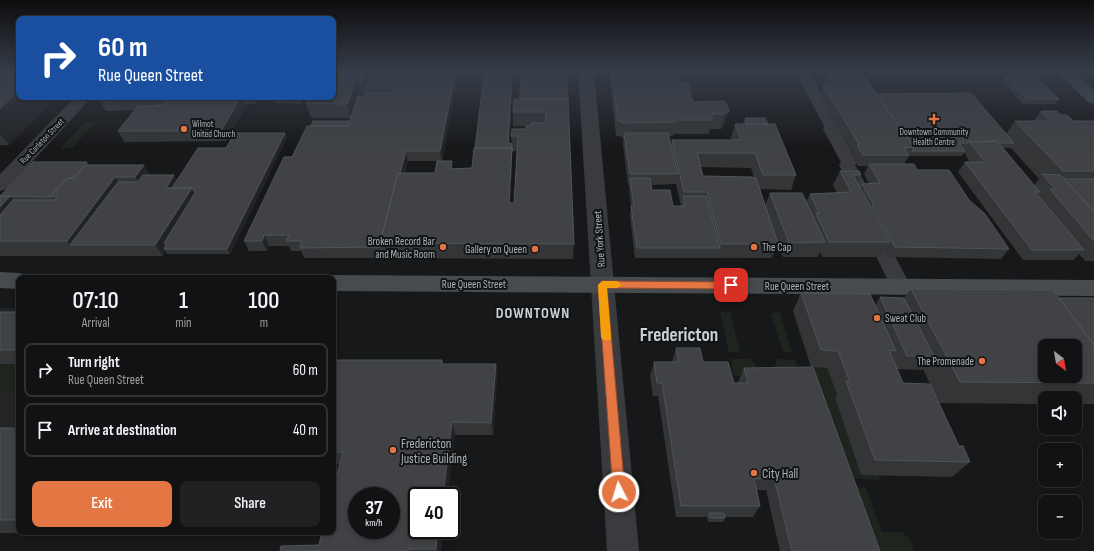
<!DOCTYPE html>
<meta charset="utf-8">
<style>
:root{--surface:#111213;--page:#1e2021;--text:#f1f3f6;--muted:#9c9ea0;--line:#303233;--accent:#e47644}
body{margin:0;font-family:"Sofia Sans Condensed",sans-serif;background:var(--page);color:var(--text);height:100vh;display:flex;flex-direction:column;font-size:15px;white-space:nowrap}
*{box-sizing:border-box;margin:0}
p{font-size:13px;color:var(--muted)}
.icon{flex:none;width:22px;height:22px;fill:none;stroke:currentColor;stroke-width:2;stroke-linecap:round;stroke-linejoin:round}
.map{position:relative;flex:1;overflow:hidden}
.sheet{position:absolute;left:16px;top:275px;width:320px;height:260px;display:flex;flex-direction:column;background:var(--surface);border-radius:8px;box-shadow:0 2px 6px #0003,0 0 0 1px var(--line)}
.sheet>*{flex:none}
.guide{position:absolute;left:16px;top:16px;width:320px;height:84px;border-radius:8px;box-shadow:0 2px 6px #0003,0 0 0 1px var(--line);background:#1a4fa0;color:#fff;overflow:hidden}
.needle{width:26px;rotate:149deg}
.buttons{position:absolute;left:1038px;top:339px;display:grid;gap:8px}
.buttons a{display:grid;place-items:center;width:44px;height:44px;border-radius:8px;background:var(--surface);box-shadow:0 2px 6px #0003,0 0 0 1px var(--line);font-size:20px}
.speed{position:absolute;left:348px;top:487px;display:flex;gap:8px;font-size:20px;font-weight:700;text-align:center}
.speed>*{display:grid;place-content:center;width:52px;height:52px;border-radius:50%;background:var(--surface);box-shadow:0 2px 6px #0003,0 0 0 1px var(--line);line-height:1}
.speed small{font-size:10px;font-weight:400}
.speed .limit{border:2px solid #111;border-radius:6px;background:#fff;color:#111}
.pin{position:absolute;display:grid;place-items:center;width:34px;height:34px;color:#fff;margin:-17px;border-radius:8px;box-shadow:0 2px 6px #0006}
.me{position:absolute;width:44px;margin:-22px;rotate:355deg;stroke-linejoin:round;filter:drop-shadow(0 0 3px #0008)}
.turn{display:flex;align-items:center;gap:14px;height:84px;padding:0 16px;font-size:18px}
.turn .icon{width:52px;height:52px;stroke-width:2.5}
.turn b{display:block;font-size:28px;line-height:34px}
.eta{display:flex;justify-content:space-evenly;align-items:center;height:68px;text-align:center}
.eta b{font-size:24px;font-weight:600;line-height:28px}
.action{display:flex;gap:8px;margin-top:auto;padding:8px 16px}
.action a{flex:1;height:46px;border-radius:8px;background:var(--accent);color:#fff;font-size:16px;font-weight:600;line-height:46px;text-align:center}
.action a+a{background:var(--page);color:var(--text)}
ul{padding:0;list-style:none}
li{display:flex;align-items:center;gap:12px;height:54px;margin:0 8px 6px;padding:0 8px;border:2px solid var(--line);border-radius:8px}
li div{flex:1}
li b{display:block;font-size:15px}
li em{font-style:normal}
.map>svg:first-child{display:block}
</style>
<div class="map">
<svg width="1094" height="551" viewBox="0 0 1094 551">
<rect width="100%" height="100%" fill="#171819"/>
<path fill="#232426" d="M0,308H19V532H141L140,534L0,533Z"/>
<path fill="#1f241e" d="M85,122H94L92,126L73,147L60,149Z
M720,312H730L740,352H729Z
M771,313H780L792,352H783Z
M731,359H750L759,369L771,370L776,364V359L795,360L800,376H734Z
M0,364H19V391H0Z
M808,367L827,368L838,399L835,398L861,475H878L880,480L847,478Z
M856,487L866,488L882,532H902L910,539L914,551H871Z"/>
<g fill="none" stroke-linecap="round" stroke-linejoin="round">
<path fill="#393b3e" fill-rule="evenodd" d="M806,75L811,76L813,79L840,126L839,129L857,162L855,165L870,192L867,196L861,198L852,196L849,192L851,189L839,165L841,162L823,129L824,126L799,79L801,76Z
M872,223L879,224L881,229L911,287L908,292L901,295L894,292L891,287L863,229L865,224Z"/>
<path fill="#393b3e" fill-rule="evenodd" d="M578,71H594L639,551H607Z
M75,97H92L7,189L0,191V174Z"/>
<path fill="#474b4e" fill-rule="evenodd" d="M1056,71H1073L1094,90V104L1088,102Z
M0,272L19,273L27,275L28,278H19V289L0,288Z
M333,275L1094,280V296L333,291V278H325Z"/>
</g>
<path fill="#333537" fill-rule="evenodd" d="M0,71L19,97H57L9,145H0Z
M333,71H369L370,75L455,74L457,83L442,161H408L405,173H435L453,168H472L475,148L512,85L509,143L512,144L511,136L526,129V126H513V112L520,99L566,71L574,244L573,259L384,258H304L301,251H291L289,246H269L267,251H249L244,241L311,126L349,121L350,118H311L306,104L309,98H304L302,104L274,103L272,98H271V97H333ZM361,93H366L365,96H359ZM512,151H517L514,203H510L512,163Z
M611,71H676L680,83L693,102L725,101V125L721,129H710L709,134H673V136H669L671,144L672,140H732L731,138L735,124H743L745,118L768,124L796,175L791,190L759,189L765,206L770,193L806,202L810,194L837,193L833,185L840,171L861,175L858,183L860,188L862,184H869L864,174L868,166H858L852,156L853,154L819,96L823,86H826L824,82L828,73L876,94L1006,134L1015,121H1034L1041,111L1061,115L1073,121H1094V261H1085L1079,254L1074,260H1023L958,172L965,162H970L964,153L962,156H909L904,164L917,170L969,200L1009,249L1001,259L889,257L885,251L881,257H822L820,252L817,257H783L778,244L772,258H635L630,216L631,208L629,188V185H628L623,144V137H621L620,136H616L610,81ZM1003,148H1011L1039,179L1034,185ZM701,167L751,168L754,178L703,176ZM676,184L681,206H673L652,190L651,185Z
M1005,77L1059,99L1055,104H1023L1002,82Z
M104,97H261L257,104H246V106L226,141L124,142L118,131L135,110L106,111L100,101Z
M285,133L287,138L230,254H167L165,251L163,256H0V196L87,162L89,165H144L150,175L177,180L226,148Z
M911,289L1059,298H1094V404H1075V398H1045V404L939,403L923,369L922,370L897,369L903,383L959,446L970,462L952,477L861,475L835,398L837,395L827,368L811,367L793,311L801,293L875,305L880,297L904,298Z
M0,312H19V364H0Z
M676,348L703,362L734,383H738V382L744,368L880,551H780L766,490H757L760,506L753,517H725V518L723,522H708L707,517H676L658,396H653L650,376L654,362H672Z
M333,360H442L443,364H496L497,378L493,435H455L417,530H444L441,551H280L319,545L339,464H333Z
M0,428H19V532H141L140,534L0,533Z"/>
<path fill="#222325" d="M366,71H369L371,79L365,88L366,93L363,79Z
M395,71L398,85L392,102L389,88Z
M455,74L457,83L442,161L440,151Z
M512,75V85L509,152L508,142Z
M357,79L361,93L351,118L347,104Z
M19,91V97H57L9,145L0,134V108Z
M241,97H243L246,106L226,141L221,131Z
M254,97H261L257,104Z
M299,97H304V98L302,104Z
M729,111L725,125L721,129L725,114Z
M285,133L287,138L230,254L227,249Z
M512,144V163L509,217V203Z
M406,151L408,161L388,243H382Z
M144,165L153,179L145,192L135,177Z
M174,175L180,185L175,193L166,188Z
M115,177L125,192L70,245L67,241Z
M192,188L198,198L167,243H164L167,248L164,249L165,251L163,256L155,245Z
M10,196L26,215L0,241V207Z
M264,235L269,246L267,251L262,241Z
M496,364L497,378L493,435L491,423Z
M452,422L455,435L448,496H443Z
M438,530H444L441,551H437L436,549Z"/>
<path fill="#404245" stroke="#505457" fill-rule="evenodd" d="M0,71H19V91L0,108Z
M333,71H366L363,79H357L347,104H306L309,97H333Z
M372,71H395L389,88H365Z
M521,71H566L568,99H520Z
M611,71H676L680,83H688L693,102L725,101L729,111L725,114H712V120H675V122L622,123V121H618Z
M861,72L914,147L904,148L909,155H863L857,146L859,144L823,86H836L828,73Z
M396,74H455L440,151H406L400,173H398L380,243L381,247L300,248L302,241H286L289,235H264L262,241H244L284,157H292L307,126H348L358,96H365L366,93H390Z
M484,75H512L508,142L512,144V152V148H475Z
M1005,77H1035L1059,99H1027Z
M971,93L1014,143H998L997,141L969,142L968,143H959L965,151H912L914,147L876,94Z
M104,97H241L221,131H118L138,106H162L166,100L100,101Z
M514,99H568L574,244L380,243L398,173H435L437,161H452L451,169L472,168L474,148H512L509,203H514L518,136H511L512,129H526V126H530L531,123H546V112H513Z
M155,105H163L162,106H154Z
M1041,111H1057L1061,115H1067L1073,121H1094V171H1063L1015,121H1050Z
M745,118H765L768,124H747Z
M313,121H349L348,126H311Z
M735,124H775L796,175H763L755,153H697L703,176L752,177L756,178L778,244H721L707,192H684L672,140H741Z
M235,133H285L227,249H164L167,243H164L195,193L192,188H172L198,148H226Z
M624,133H668L678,174H630Z
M997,141L1040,192H1035L1084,250H1032L965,162H985L969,142Z
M33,162H87L74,178H67L51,196V197L0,196Z
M869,164H914L917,170H949L969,200L985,214L1009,249L895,247L872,205H874L862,184L880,183Z
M86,165H144L135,177H115L67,241H0V215L13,200H55L58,197L51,196L67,178H75Z
M840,171H859L861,175H853L890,242H829L816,213H819L810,194L851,192Z
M1042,174L1060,175L1094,211V241L1050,189H1055Z
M143,175H174L166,188H192L155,245H70L118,182H138Z
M630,178H650L652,190H670L673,206H685L683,196H706L720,248H637L631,206H634Z
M1064,179H1094V211Z
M770,193H802L825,242L789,243Z
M0,196H10L0,207Z
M911,289L1053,290L1094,345V383L960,382ZM1045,346H1075V376H1045Z
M801,293L870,294L896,351L889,350L903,383L930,384L959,446H963L970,462L875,460L846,381L850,382L838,351L821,350Z
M880,297L904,298L934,356H907Z
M1059,298H1094V345Z
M0,312H19V350H0Z
M676,348H700L703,362H728L734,383H748L744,368L813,367L880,551H792L774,478L754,479L760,506H681L662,383H657L654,362H679Z
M333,360H442V364H496L491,423L452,422L443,496H417V530H438L436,549H409L408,551H280L281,546L319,545L322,532H333V490L343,452H333ZM357,496H391V530H357Z
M0,428H19V520H0Z
M709,513H724L725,518H710Z"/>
<linearGradient id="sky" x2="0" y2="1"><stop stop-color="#0d0d0e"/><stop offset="0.48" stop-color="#363d49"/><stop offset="1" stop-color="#363d49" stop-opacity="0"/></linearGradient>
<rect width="1094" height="148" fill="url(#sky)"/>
<path fill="#e47644" stroke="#944d2c" d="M602,281L731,282L736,285L731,289L607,288L625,492L623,497L619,498L614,497L613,492L598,285Z"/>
<path fill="#f59e0b" d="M602,281H617L622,285L617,288H607L611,337L610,340H603L601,337L598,285Z"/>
<g fill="#e47644" stroke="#121314" stroke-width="1.5">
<path d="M932 113h4v4h4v4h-4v4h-4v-4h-4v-4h4z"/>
<circle cx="184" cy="129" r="4"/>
<circle cx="443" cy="247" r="4"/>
<circle cx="754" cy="247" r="4"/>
<circle cx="535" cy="249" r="4"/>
<circle cx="877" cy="318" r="4"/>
<circle cx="982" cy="361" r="4"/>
<circle cx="393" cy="450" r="4"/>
<circle cx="754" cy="473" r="4"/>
</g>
<g text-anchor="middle" stroke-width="4" stroke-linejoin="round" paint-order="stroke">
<g font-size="9" fill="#aab3b8" stroke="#121314" text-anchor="start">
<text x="192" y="127">Wilmot<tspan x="192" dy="10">United Church</tspan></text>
<text x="934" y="135" text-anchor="middle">Downtown Community<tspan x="934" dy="10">Health Centre</tspan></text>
</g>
<g font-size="9" fill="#aab3b8" stroke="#121314">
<text transform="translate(42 141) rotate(-46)" y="3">Rue Carleton Street</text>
</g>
<g font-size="11" fill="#aab3b8" stroke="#121314">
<text transform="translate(599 239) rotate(-94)" y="4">Rue York Street</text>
<text x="474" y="288">Rue Queen Street</text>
<text x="797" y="290">Rue Queen Street</text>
</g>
<g font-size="11" fill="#aab3b8" stroke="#121314" text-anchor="end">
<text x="435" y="245">Broken Record Bar<tspan x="435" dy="13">and Music Room</tspan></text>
<text x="762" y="251" text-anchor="start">The Cap</text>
<text x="527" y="253">Gallery on Queen</text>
<text x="885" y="322" text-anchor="start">Sweat Club</text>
<text x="974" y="365">The Promenade</text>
</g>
<g font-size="13" fill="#aab3b8" stroke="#121314" text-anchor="start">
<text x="401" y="448">Fredericton<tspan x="401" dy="15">Justice Building</tspan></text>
<text x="762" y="478">City Hall</text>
</g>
<g font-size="15" font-weight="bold" letter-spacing="1" fill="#cbd1d4" stroke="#121314">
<text x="533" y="318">DOWNTOWN</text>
</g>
<g font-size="19" font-weight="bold" fill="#cbd1d4" stroke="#121314">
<text x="679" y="341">Fredericton</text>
</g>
</g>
</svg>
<div class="buttons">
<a><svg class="needle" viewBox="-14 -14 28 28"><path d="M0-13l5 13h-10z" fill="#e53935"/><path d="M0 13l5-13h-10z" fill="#9c9ea0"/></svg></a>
<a><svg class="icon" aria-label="sound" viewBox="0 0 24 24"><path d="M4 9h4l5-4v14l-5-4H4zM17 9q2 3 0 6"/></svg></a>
<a>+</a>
<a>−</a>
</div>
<div class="speed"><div>37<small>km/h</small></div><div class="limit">40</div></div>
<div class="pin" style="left:731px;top:285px;background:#d93025"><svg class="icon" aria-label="arrive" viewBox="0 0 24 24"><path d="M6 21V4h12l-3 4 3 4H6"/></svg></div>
<svg class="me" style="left:619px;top:492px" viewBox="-20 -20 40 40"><circle r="17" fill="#e47644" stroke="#fff" stroke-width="3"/><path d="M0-11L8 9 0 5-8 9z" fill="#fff"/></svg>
<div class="guide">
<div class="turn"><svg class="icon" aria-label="right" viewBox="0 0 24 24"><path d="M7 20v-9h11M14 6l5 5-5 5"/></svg><div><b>60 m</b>Rue Queen Street</div></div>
</div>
<section class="sheet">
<div class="eta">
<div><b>07:10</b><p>Arrival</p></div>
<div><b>1</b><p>min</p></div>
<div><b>100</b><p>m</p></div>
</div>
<ul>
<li><svg class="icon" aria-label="right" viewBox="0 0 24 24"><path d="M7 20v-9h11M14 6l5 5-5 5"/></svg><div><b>Turn right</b><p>Rue Queen Street</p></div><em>60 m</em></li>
<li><svg class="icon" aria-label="arrive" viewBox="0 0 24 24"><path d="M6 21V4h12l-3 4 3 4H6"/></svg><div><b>Arrive at destination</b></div><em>40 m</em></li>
</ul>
<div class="action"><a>Exit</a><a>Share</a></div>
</section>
</div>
